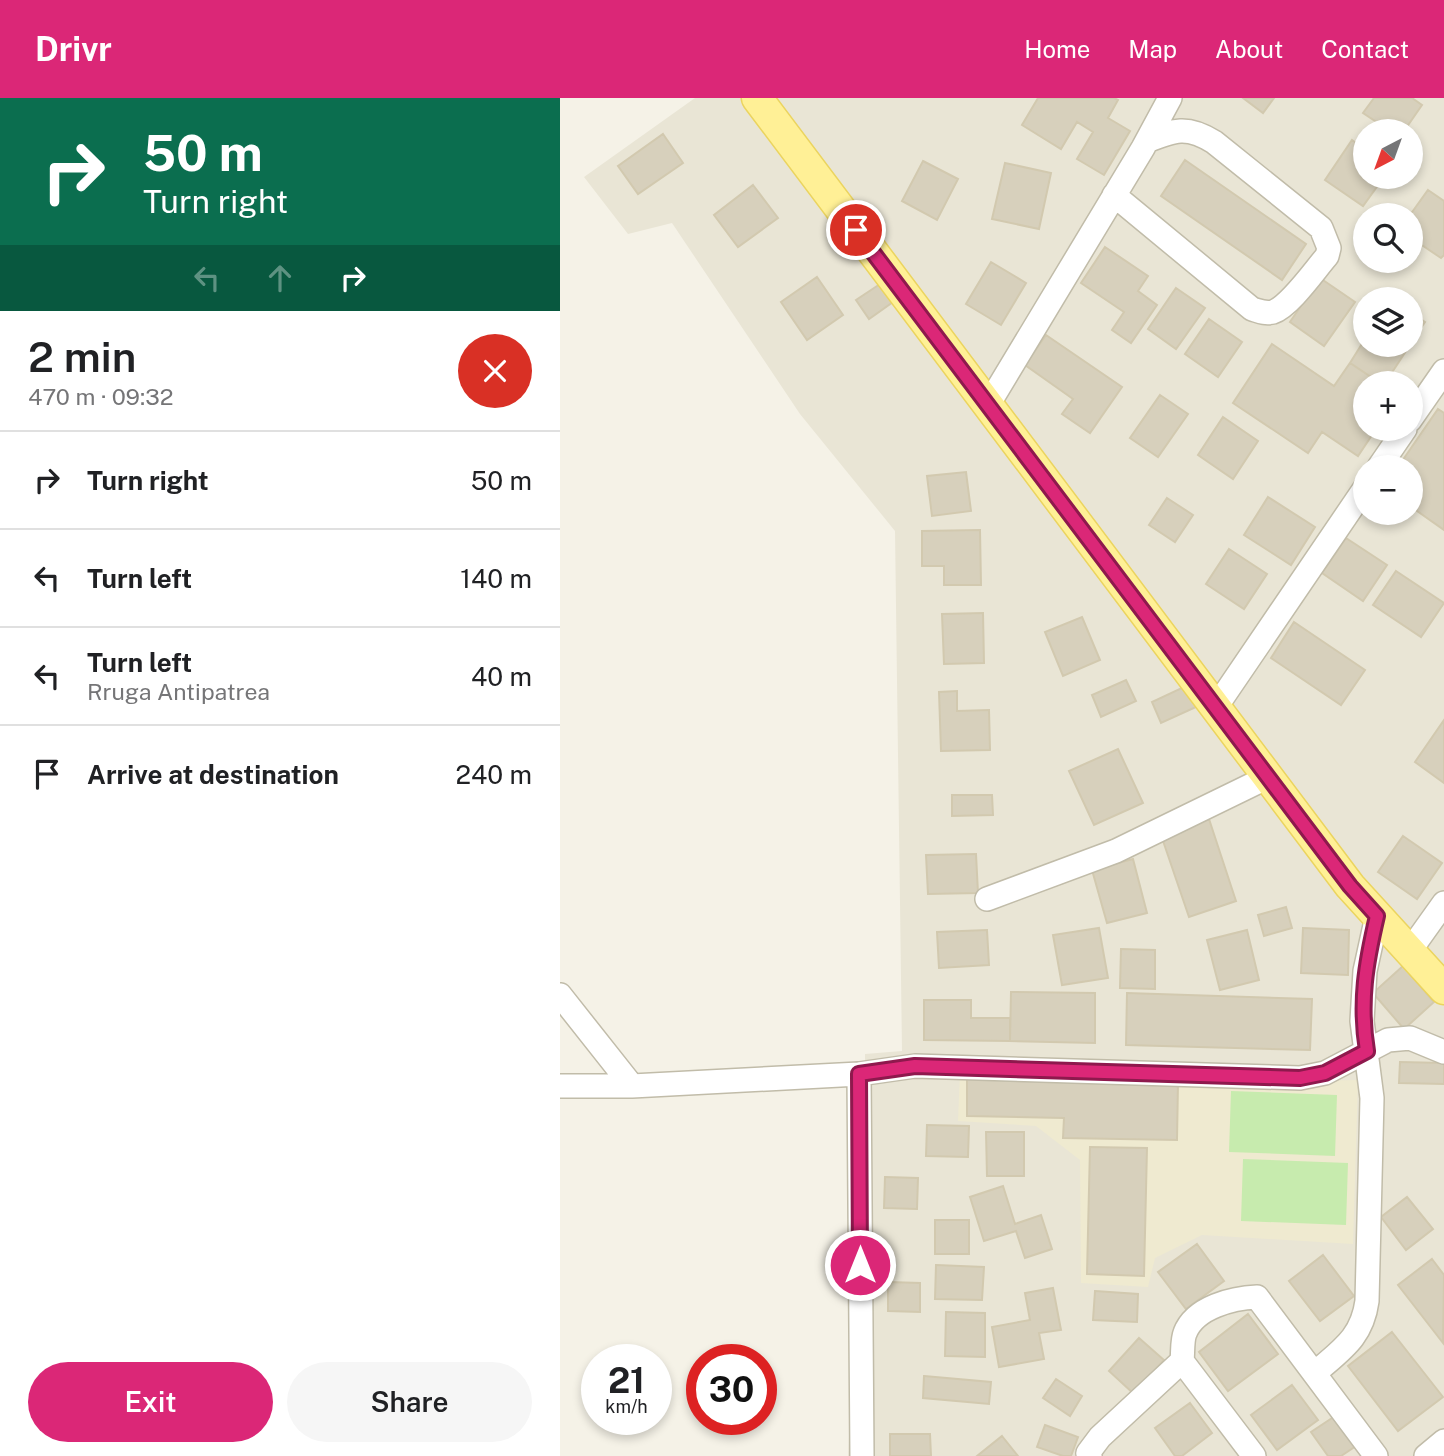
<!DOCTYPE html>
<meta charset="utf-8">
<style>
:root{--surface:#fff;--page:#f6f6f6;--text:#202124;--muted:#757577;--line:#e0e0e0;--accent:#db2777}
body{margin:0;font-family:"Public Sans",sans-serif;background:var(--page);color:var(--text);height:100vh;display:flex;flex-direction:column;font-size:26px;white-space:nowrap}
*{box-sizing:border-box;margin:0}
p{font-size:23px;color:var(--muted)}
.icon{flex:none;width:38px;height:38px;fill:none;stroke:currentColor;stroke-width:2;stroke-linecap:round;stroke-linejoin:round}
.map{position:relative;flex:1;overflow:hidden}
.side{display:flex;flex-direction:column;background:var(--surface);width:560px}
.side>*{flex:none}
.banner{background:#0b6e4f;color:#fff;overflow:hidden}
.needle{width:46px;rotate:221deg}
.controls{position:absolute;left:793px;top:21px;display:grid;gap:14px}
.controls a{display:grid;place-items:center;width:70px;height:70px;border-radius:50%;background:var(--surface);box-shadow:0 4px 10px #0003;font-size:35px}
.speed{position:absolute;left:21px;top:1246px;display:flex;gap:14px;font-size:35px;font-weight:700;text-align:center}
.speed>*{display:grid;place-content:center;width:91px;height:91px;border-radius:50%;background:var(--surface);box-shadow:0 4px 10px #0003;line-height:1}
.speed small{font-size:18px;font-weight:400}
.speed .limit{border:10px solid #d22;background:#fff;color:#111}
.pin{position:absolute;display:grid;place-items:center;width:60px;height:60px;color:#fff;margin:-30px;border:4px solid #fff;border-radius:50%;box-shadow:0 2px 7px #0007}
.me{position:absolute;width:77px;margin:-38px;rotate:0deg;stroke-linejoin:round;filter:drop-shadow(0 0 5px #0008)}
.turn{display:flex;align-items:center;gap:24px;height:147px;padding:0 28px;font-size:32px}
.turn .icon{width:91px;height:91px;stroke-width:2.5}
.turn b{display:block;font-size:49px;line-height:60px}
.lanes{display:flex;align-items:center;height:66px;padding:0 28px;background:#0003;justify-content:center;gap:35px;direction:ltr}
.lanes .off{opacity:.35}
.round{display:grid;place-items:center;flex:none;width:74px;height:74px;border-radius:37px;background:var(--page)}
.head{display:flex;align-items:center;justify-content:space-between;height:119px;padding:0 28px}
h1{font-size:42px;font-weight:600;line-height:52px}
.button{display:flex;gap:14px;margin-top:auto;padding:14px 28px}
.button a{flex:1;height:80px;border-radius:42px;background:var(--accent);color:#fff;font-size:28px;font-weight:600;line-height:80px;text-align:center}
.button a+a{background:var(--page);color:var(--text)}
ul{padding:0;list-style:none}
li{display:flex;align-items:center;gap:21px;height:98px;padding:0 28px;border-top:2px solid var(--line)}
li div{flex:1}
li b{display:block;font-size:26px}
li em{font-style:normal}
header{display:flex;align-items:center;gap:42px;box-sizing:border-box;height:98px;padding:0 35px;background:var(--accent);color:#fff}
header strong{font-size:33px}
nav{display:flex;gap:38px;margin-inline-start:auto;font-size:24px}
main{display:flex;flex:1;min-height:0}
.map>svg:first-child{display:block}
</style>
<header>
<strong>Drivr</strong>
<nav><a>Home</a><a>Map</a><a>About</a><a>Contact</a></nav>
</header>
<main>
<section class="side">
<div class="banner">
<div class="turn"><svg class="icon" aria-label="right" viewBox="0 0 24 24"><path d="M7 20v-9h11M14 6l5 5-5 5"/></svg><div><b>50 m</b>Turn right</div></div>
<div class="lanes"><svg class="icon off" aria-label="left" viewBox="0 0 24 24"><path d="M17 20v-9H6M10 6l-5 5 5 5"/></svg><svg class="icon off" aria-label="ahead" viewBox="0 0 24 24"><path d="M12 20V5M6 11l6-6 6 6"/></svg><svg class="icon" aria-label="right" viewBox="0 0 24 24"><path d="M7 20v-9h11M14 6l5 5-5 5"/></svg></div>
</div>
<div class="head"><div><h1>2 min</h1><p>470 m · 09:32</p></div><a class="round" style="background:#d93025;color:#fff"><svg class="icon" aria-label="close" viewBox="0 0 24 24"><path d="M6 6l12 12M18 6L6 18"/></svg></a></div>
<ul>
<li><svg class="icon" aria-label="right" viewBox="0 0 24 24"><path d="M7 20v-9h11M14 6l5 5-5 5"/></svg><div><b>Turn right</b></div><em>50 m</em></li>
<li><svg class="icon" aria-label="left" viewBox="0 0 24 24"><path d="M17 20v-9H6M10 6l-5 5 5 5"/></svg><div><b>Turn left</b></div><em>140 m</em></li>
<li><svg class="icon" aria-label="left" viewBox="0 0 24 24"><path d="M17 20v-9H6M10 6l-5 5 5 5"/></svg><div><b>Turn left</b><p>Rruga Antipatrea</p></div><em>40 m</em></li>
<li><svg class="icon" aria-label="arrive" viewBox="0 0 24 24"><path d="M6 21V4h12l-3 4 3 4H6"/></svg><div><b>Arrive at destination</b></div><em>240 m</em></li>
</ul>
<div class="button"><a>Exit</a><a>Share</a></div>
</section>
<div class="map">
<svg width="884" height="1358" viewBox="0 0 884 1358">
<rect width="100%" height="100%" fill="#f5f2e7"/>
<path fill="#e9e5d5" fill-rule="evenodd" d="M135,0H884V1358H288L305,1017V956L342,953L335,433L240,316L112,125L68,136L24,79ZM805,33H850V79H805ZM805,117H850V163H805ZM805,201H850V247H805ZM805,285H850V331H805ZM805,369H850V415H805Z"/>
<path fill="#efead0" d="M400,974L645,985L798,982L793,1146L642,1137L595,1160L588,1189L521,1185L520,1062L476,1028L398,1023Z"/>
<path fill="#c7ebae" d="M671,993L777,997L775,1058L669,1054Z
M683,1061L788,1065L786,1127L681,1123Z"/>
<path fill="#d7d0bc" stroke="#d2c9af" stroke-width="2" d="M478,0H554L558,2L548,20L570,33L544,77L517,61L533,34L517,24L501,51L462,27Z
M683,0H714L703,15Z
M814,0H852L862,7L844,33H830L803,15Z
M103,36L123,65L78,96L58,68Z
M792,42L805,51V79H824L803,108L765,82Z
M625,62L746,146L722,182L601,98Z
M363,63L398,81L377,122L342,103Z
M445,65L491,75L479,131L432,121Z
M193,87L218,120L178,149L154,117Z
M868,92L884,103V157L881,160L850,139V117Z
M545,149L588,178L578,193L597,207L571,245L552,232L564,214L521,185Z
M431,164L466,185L441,227L406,206Z
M257,179L283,217L247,242L221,204Z
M760,180L795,204L764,248L730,224Z
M320,186L333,204L309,221L296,202Z
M616,190L645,210L616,251L588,231Z
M850,214L865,224L850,246Z
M649,221L682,244L658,279L625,256Z
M486,237L562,289L530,335L502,316L513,301L465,267Z
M805,241V247H850L825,285H820L790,265Z
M712,246L774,288L790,265L820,285H805V331H816L798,358L762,334L748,355L673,305Z
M600,297L628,316L598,359L570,340Z
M878,311L884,315V432L850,408V369H838Z
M663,319L698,343L673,381L638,357Z
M406,374L411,413L372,418L367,378Z
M708,399L755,429L731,467L684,437Z
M607,400L633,417L615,444L589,427Z
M420,432L421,487H384V468H362V433Z
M786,440L827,467L803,503L762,475Z
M669,451L707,476L684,511L646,486Z
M836,473L884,505L861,539L813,507Z
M423,515L424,565L384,566L382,516Z
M522,519L540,562L503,578L485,534Z
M734,524L805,572L781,607L711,560Z
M566,582L576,603L541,619L532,597Z
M626,588L636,609L601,625L592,604Z
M397,593V613L429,612L430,652L381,653L379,594Z
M884,622V685L855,664Z
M558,651L583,705L534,727L509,673Z
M392,697H432L433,717L392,718Z
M649,721L676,803L629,819L601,737Z
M843,738L882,765L857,801L818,774Z
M416,756L418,795L368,796L366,757Z
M573,761L587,815L547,825L532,772Z
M726,809L732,830L704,838L698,817Z
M539,830L548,880L502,887L493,837Z
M743,830L789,832L788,877L741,875Z
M427,832L429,867L379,870L377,834Z
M687,832L699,882L660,892L647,842Z
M561,851L595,852V891L560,890Z
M843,868L874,904L844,931L813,895Z
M451,894L535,895V945L450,943Z
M567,895L752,901L750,952L566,947Z
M364,902H411V920H450V943L364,942Z
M840,964L884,965V986L839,985Z
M407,981L618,985L617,1042L503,1040L504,1020L407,1018Z
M367,1027L409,1028L408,1059L366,1058Z
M426,1034H464V1078H427Z
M530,1049L587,1050L584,1178L527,1176Z
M325,1079L358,1080L357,1111L324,1110Z
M443,1088L455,1126L481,1117L492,1151L465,1160L456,1133L424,1143L410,1099Z
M847,1099L873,1131L846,1152L821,1119Z
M375,1122H409V1156H375Z
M637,1146L664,1183L626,1211L598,1174Z
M763,1157L794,1198L760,1223L729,1183Z
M872,1161L884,1177L883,1245L838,1187Z
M376,1167L424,1169L422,1202L375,1201Z
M328,1184L360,1185V1214L328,1213Z
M493,1190L501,1232L479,1235L484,1261L439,1269L432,1229L470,1222L465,1195Z
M535,1193L578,1196L577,1224L533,1222Z
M386,1214L425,1215V1259L385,1258Z
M688,1216L718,1256L668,1293L639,1254Z
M832,1234L883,1299L838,1333L788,1268Z
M579,1240L604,1262L574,1296L549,1273Z
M364,1278L431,1284L429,1306L363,1300Z
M496,1281L522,1298L510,1318L483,1300Z
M732,1287L758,1322L717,1352L691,1317Z
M630,1305L652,1335L622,1358H615L595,1330Z
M775,1318L796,1348L781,1358H768L751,1334Z
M485,1327L518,1339L511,1358H503L477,1349Z
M330,1336H370L371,1358H330Z
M442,1338L458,1358H417Z"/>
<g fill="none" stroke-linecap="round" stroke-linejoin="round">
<defs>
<path id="minor" d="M554,97L692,211C699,213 705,216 713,214C730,208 754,173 767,158L769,150L761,130L654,44C627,27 614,32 587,43
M428,307L583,50L610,0
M850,322L884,273
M819,369L845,331
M656,609L805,390
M427,801L556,753L708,679
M849,854L884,805
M0,897L72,988
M299,976L302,1358
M0,988H72L299,976L355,968L740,980L765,975L828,942L850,940L884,954
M622,1263L694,1358
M755,1275C781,1252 802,1240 807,1203L812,1000L802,923L805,873L817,818
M530,1358L528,1355L540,1339L622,1263C623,1255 622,1242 625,1235C635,1209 673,1200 697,1199L816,1358
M866,1358L884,1343"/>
<path id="major" d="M197,0L790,788L884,891"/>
</defs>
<use href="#minor" stroke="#c1bca9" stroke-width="26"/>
<use href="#major" stroke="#ebd45f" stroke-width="33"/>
<use href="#minor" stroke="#fff" stroke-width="23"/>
<use href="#major" stroke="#fff096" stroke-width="30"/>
</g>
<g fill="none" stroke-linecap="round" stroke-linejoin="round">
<defs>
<path id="route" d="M296,132L790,788L817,818C806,865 799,904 807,953L765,975L740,980L355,968L299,976L300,1167"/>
</defs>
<use href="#route" stroke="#8e194d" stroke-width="18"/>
<use href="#route" stroke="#db2777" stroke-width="12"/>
</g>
</svg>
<div class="controls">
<a><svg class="needle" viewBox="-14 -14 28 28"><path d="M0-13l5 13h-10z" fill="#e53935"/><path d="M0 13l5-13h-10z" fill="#757577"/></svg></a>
<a><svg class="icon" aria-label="search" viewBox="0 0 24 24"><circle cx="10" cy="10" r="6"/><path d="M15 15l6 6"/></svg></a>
<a><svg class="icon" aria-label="layers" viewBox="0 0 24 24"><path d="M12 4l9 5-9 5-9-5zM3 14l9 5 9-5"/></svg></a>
<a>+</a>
<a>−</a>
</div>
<div class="speed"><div>21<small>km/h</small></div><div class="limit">30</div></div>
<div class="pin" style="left:296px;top:132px;background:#d93025"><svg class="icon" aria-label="arrive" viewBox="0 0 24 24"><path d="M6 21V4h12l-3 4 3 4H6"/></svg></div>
<svg class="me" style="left:300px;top:1167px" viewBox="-20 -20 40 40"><circle r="17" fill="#db2777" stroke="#fff" stroke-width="3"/><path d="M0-11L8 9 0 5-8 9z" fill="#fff"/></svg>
</div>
</main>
